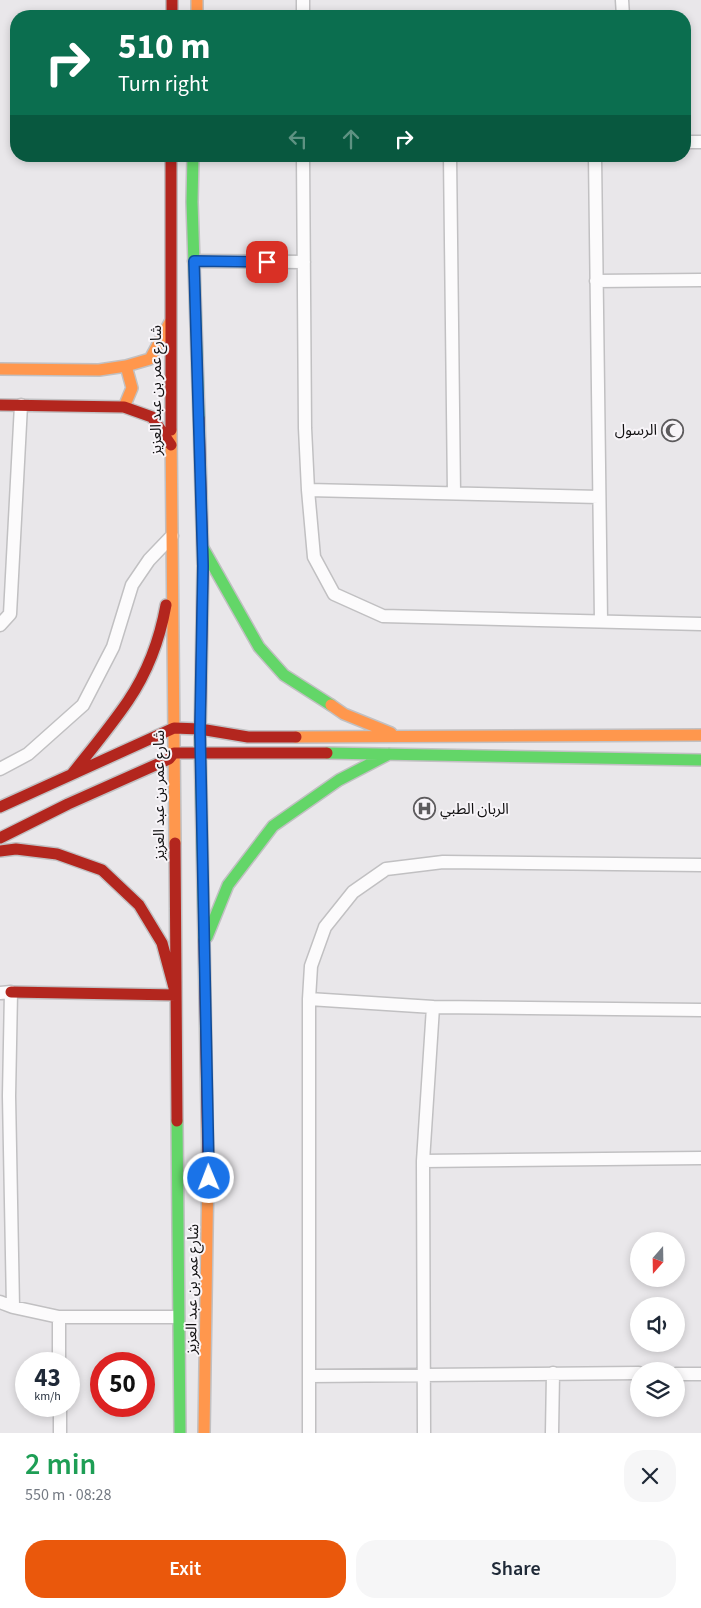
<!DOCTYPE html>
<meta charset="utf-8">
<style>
:root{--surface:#fff;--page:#f6f6f7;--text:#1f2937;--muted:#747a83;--accent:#ea580c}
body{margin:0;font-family:"Source Sans 3","Noto Sans Arabic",sans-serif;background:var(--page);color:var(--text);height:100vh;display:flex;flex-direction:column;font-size:19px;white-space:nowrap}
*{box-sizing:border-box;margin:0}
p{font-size:16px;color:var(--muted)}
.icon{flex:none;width:28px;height:28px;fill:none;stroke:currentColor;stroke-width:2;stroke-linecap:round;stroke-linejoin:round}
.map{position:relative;height:1433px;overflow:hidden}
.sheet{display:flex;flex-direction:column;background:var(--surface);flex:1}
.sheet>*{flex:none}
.hud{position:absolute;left:10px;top:10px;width:681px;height:152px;border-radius:20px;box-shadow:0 2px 8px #0003;background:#0b6e4f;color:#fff;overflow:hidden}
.needle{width:32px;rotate:200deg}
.fabs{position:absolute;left:630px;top:1232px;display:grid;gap:10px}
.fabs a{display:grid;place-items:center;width:55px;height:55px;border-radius:50%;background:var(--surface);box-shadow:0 2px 8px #0003;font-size:25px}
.speed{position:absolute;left:15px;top:1352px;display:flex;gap:10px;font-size:25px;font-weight:700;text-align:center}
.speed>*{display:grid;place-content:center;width:65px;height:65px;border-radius:50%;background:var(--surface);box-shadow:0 2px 8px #0003;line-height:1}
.speed small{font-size:12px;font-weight:400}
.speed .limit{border:8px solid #d22;background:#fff;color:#111}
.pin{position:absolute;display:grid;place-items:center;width:42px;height:42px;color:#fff;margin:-21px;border-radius:10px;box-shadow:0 2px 8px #0006}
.me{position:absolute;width:55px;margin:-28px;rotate:359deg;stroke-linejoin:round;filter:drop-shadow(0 0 4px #0008)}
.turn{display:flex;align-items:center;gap:18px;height:105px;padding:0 25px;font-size:22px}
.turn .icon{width:65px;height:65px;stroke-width:2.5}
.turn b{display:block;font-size:35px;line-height:42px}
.lanes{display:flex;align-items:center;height:48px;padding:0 25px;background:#0003;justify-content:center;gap:25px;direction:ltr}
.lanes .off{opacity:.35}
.round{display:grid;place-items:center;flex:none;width:52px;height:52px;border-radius:20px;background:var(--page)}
.overview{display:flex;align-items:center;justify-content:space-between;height:85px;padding:0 25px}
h1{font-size:30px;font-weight:600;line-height:38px;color:#1e9e55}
.primary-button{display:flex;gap:10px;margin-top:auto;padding:10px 25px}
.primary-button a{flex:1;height:58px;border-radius:20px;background:var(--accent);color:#fff;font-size:20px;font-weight:600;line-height:58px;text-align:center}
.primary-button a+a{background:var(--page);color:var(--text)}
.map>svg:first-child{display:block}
</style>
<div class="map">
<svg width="701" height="1433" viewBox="0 0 701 1433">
<rect width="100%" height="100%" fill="#e9e7ea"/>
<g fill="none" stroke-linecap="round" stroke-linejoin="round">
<defs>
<path id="street" d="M622,0L623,16
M303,16V0
M685,142H701
M303,156L305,428L308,490L314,557L334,594L383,616L701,624
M450,156L454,493
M595,156L601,621
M194,261L304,262
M596,281L701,280
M308,490L599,497
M0,625L10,614L21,405
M0,769L28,754L83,705L113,647L132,585L149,560L172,536
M0,993L11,992L9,1096L13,1307
M309,999L433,1007L701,1010
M423,1161L701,1158
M0,1302L13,1307L59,1317H178
M59,1317V1364
M676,1374H701
M309,1376L639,1373
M60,1406V1433
M309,1433V999L311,966L325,927L353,892L386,869L443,862L701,865
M424,1433L423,1161L433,1007
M552,1433L553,1373"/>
<path id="fast" d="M193,156L192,202L199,418
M203,548L259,647L284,675L331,705
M200,737L204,940
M327,753L701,760
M207,937L228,885L273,826L339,780L389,754
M177,1121L180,1433"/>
<path id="slow" d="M197,0V16
M0,369L99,370L126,366L150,359L170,322
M124,407L132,388L126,366
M171,430L175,843
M331,705L344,714L391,733
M296,737L701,735
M204,1433L208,1168"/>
<path id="jam" d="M172,0V16
M0,405L124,407L152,417L171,445
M199,418L203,566L200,737
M171,430V156
M72,774C91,750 111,726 128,701C147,673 160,638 166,605
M0,807L174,728L200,729L248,737H296
M0,838L68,804L169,759L174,753H327
M175,843L177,1121
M0,851L16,849L57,854L102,870L139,905L162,943L176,995L11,992
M204,940L208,1168"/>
</defs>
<use href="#street" stroke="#c1c0c2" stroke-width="15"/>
<use href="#fast" stroke="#c1c0c2" stroke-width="14"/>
<use href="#slow" stroke="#c1c0c2" stroke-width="14"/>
<use href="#jam" stroke="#c1c0c2" stroke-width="14"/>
<use href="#street" stroke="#fcfbfc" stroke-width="12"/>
<use href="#fast" stroke="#63d668" stroke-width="11"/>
<use href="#slow" stroke="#ff974d" stroke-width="11"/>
<use href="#jam" stroke="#b3261e" stroke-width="11"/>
</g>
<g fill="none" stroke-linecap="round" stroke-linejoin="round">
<defs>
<path id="route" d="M209,1178L200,730L203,566L194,261L267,262"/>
</defs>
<use href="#route" stroke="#114b97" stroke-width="12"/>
<use href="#route" stroke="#1a73e8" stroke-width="9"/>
</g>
<defs>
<symbol id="mosque-ring" viewBox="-11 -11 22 22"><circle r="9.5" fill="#f7f4f8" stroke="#5d5b5d" stroke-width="1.5"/><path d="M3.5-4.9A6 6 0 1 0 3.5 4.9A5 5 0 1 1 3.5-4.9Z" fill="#5d5b5d"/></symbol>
<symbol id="hospital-ring" viewBox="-11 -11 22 22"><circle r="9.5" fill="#f7f4f8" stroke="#5d5b5d" stroke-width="1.5"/><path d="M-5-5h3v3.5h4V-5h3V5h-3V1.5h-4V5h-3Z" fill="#5d5b5d"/></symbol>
</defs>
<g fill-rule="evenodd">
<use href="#mosque-ring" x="660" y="418" width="25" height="25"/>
<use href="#hospital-ring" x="412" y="796" width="25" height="25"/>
</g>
<g text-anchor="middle" stroke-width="4" stroke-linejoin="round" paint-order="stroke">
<g font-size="15" fill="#111011" stroke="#f7f4f8">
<text transform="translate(156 390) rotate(-90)" y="5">شارع عمر بن عبد العزيز</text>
<text transform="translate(159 795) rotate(-90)" y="5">شارع عمر بن عبد العزيز</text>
<text transform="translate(192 1289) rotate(-89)" y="5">شارع عمر بن عبد العزيز</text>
</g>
<g font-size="15" fill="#111011" stroke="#f7f4f8" text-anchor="end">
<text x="657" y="435">الرسول</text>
<text x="440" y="814" text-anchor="start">الربان الطبي</text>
</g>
</g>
</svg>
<div class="fabs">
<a><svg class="needle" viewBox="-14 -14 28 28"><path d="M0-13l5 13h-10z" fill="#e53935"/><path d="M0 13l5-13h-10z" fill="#747a83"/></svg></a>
<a><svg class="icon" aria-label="sound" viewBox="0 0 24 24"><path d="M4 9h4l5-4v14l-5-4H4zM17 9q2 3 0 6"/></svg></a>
<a><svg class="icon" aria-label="layers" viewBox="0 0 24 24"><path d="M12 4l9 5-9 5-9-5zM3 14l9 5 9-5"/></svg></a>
</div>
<div class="speed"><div>43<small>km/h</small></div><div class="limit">50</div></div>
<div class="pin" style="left:267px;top:262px;background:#d93025"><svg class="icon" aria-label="arrive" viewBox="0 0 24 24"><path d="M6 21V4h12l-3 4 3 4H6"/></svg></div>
<svg class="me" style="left:209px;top:1178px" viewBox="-20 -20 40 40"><circle r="17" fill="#1a73e8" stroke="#fff" stroke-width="3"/><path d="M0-11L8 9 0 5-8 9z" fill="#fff"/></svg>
<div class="hud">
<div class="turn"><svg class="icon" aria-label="right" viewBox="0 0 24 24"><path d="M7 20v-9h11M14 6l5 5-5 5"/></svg><div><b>510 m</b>Turn right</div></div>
<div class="lanes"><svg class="icon off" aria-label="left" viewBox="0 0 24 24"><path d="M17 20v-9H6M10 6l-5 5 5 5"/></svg><svg class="icon off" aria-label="ahead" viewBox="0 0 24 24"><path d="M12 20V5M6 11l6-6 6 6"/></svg><svg class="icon" aria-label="right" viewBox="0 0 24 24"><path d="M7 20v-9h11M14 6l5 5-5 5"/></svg></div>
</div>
</div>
<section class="sheet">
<div class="overview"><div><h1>2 min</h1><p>550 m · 08:28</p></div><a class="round"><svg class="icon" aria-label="close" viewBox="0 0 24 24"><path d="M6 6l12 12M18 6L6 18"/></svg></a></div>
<div class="primary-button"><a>Exit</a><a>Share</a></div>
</section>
